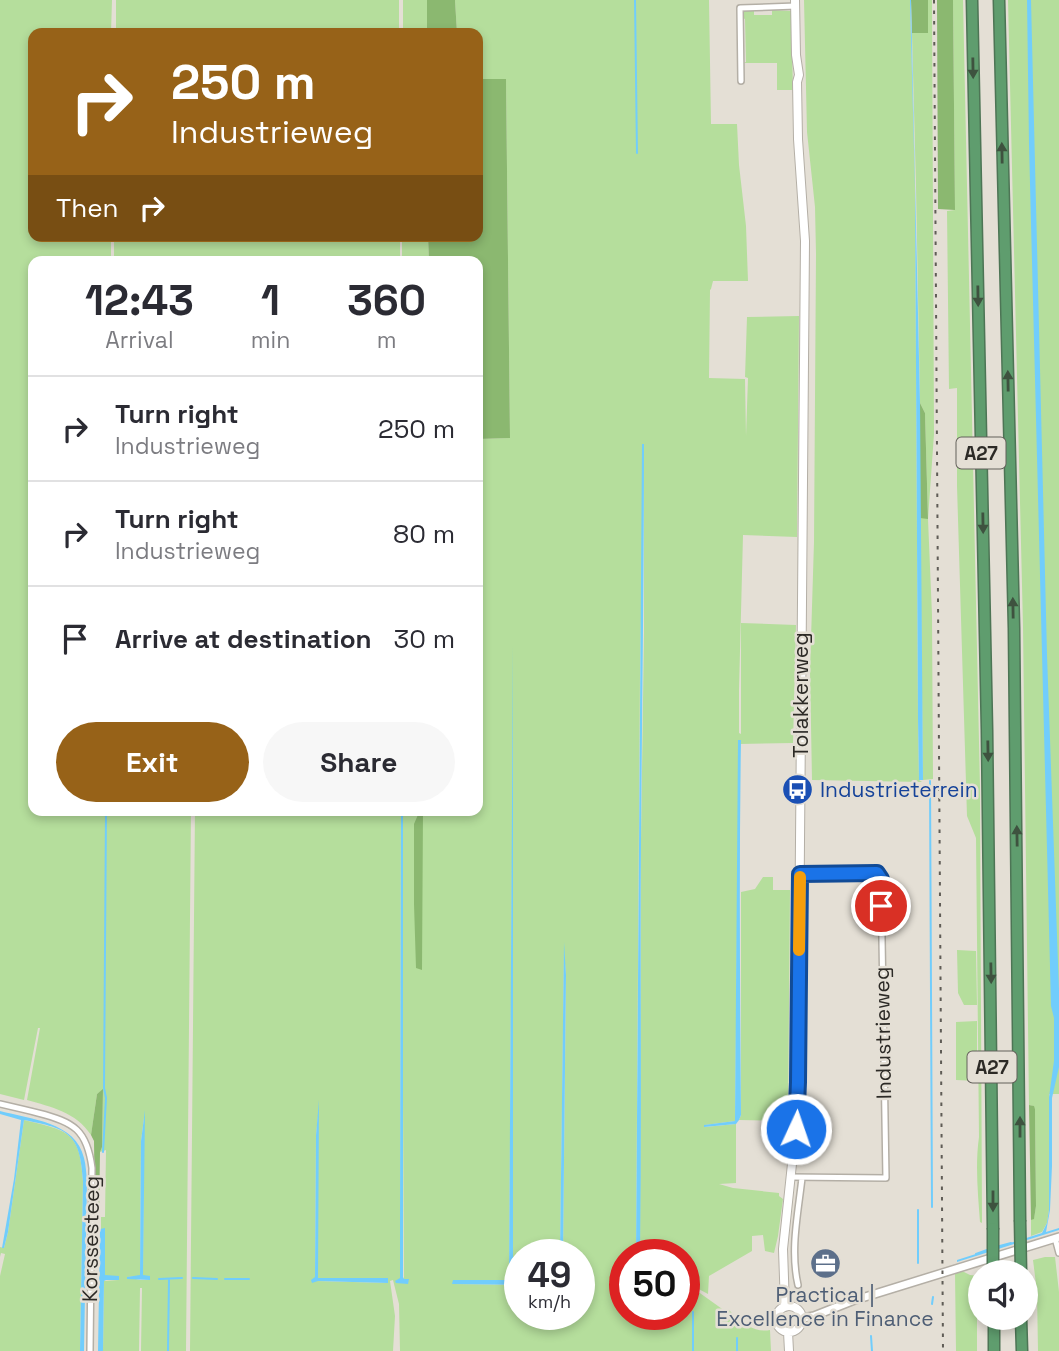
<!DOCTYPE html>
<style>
:root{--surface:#fff;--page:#f7f7f7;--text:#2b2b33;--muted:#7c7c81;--line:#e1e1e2;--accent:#976218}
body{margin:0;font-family:"Space Grotesk",sans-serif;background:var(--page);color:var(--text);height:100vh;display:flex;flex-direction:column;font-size:26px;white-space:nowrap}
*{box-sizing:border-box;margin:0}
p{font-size:23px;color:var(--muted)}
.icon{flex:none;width:38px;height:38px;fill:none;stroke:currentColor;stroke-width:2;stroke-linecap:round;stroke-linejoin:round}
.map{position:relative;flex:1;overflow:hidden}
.side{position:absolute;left:28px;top:256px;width:455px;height:560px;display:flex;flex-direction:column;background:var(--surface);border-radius:14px;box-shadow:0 4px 10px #0003}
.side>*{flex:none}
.banner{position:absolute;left:28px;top:28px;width:455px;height:214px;border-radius:14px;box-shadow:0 4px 10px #0003;background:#976218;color:#fff;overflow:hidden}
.buttons{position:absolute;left:968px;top:1260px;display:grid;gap:14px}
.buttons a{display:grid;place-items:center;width:70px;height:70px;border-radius:50%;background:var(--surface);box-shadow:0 4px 10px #0003;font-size:35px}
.speed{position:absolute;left:504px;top:1239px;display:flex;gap:14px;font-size:35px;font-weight:700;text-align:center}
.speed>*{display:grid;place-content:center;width:91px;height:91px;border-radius:50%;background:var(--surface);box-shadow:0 4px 10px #0003;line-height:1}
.speed small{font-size:18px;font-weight:400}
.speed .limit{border:10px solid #d22;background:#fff;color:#111}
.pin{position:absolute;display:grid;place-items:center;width:60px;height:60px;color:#fff;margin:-30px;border:4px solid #fff;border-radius:50%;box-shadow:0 2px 7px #0007}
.me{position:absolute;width:77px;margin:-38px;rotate:3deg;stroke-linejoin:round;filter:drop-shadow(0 0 5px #0008)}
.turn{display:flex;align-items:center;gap:24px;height:147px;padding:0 28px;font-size:32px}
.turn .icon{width:91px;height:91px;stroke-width:2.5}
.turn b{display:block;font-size:49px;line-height:60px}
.then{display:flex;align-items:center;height:66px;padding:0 28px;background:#0003;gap:14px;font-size:26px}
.eta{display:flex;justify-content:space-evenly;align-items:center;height:119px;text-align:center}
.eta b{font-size:42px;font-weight:600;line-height:49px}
.primary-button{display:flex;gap:14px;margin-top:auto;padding:14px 28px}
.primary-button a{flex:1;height:80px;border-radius:42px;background:var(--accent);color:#fff;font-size:28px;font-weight:600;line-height:80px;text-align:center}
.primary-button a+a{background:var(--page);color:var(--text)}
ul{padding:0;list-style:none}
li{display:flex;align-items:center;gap:21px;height:105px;padding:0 28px;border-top:2px solid var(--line)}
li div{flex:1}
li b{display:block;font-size:26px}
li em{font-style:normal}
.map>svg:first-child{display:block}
</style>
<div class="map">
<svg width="1059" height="1351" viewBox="0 0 1059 1351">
<rect width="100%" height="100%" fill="#e4dfd5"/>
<path fill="#b5de9c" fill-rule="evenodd" d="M0,0H112L111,33H33V236H111V261H33V810H191L186,1351H141L142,1288H140L139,1351H103L104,1281L118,1280V1276H105V1229H101V1217H105L106,1150L100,1152L102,1146L103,1090L97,1094L91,1135C76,1112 51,1107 27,1100L40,1028H38L24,1100L0,1094ZM144,1118L143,1276H150V1280H140L127,1277L140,1276L141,1141Z
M116,0H399V33H116Z
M403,0H427V33H403Z
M455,0H709L711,124H737L739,165L746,226L748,281H713L711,289L710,290L709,378L745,379L746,436L748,378L745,377L747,317L799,316L797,537L743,535L739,690V733L741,734V623L796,625L793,743L739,744L735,1119V1121L705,1125V1127L736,1124V1183L719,1184L733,1188L779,1193V1196L783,1199L778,1236L774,1253L765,1251L763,1235L752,1236V1251L709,1276L708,1294L693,1286L684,1285V1255H640L641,840L644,632V445L640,674L636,1255H625V1282H609V1285L625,1286V1314H684V1288L697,1291L725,1311L728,1309L734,1315L733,1317C745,1324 756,1333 770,1330L771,1351H400L399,1304L393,1280L390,1281L395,1316L393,1351H190L195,810H401L400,1278L404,1279L402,920L403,890V810H478V439L510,438L506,79H478V33H457ZM513,719V1280L520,1281V1255H560L564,952L566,975L563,1255H579V1282H590V1285H579V1314H520V1285L453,1284V1280H509ZM318,1116V1279L387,1278V1283L317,1281L315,1277L316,1135Z
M804,0H910L915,183L918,719L919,780L922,782L812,780L810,671L814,542L816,254L815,207L807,132Z
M928,0H932L934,434L928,519L932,615L933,779L923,780L920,518H928L925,413L920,403L916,186L912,33H928Z
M953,0H963L980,788L982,1223L980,1222C978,1195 975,1165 979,1137L976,838L967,816L957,486V388L949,389L947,211L955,210Z
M1008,0H1059V1094H1049V1210L1047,1223L1042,1232L1031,1236V1220L1034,1218L1036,1206L1035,1109L1033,1106L1029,1105L1023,627Z
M744,10H754V15H772V10L791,11L793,90H777V63H743L746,62L745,19L743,18Z
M114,236H400V261H114Z
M402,236H428L429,261H402Z
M763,877H773V890H790L788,1121L739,1120L741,1115V892L755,889Z
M957,950L976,951L977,1005H964L958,993Z
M977,1021V1081L956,1080V1022Z
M24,1120C69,1131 80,1131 83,1181L80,1351H0V1276L5,1254L1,1253L0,1257V1247L4,1248L8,1232Z
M1045,1257H1055L1059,1292V1351H1038L1037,1292L1033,1260Z
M962,1271L970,1275L980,1276L977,1281V1351H956L955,1273Z"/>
<path fill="#8bb870" d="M427,0H455L457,33H427Z
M911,0H928V33H912Z
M937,0H953L955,210L938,209Z
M478,79H506L510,438L478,439V261H429L428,236H478Z
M920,403L925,413L928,519L920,518Z
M420,810H423L422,970L416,968L414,904V824Z
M103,1089L102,1147L100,1152L99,1218L95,1215L94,1141L91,1135L97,1094Z
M1029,1105L1034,1106L1035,1109L1036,1206L1034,1219L1031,1220Z"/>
<path fill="#71cdfc" d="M910,0H911L920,403L923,780H919L918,719L915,188Z
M1027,0H1031L1047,655L1059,991V1067L1052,1098V1166L1050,1210L1046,1232L1059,1228V1230L957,1262V1260L1042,1233L1047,1223L1049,1210V1097L1054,1061V1018L1051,1006L1029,144Z
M642,444H644C644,577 642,709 641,842C640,979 642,1117 640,1255H636Z
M513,645V1280L520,1281V1285L452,1284L453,1280H509Z
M738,740H741C739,865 740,989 741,1115L739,1120L736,1124L704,1127V1125L735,1121V1119Z
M401,810H403V1277L404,1279H409L408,1284L396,1283L395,1281L400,1278V1227Z
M564,942L566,975L563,1255H560Z
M319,1100L318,1278H388V1283L318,1281L312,1283L311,1280L315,1277L316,1135Z
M145,1110L143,1275L150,1276V1280L127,1279V1277L140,1275L141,1141Z
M0,1111C30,1119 76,1122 84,1158C86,1165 86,1173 87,1180L84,1351H80L83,1181C80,1133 69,1129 24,1120L8,1232L4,1248H2L14,1179L21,1120L0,1114Z
M105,1228V1275L119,1276V1280H106L104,1281L103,1351H98L100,1229Z"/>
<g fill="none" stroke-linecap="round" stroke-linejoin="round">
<path stroke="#71cdfc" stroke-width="2" d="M635,0L637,153
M930,781L932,1207
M103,1152L106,1098L104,1088L106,810
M996,1247L1011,1243
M976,1254L987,1250
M918,1263V1210
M193,1278L217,1279
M159,1279L182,1278
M225,1279H249
M932,1304L933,1297
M871,1336L872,1351
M737,1338V1351
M168,1351L169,1279
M693,1351V1312"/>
<defs>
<path id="minor" d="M741,81L740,8L796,6
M0,1104C13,1107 26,1110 38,1113C74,1122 87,1130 92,1168L90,1351
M791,1177L886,1178L881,879L877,873L800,874
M1055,1238L1059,1253
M798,1285C790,1250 798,1214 802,1178"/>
<path id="tertiary" d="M802,1318L814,1316L852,1301L1059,1237"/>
<path id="secondary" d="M776 1319a13 13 0 1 1 26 0a13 13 0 1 1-26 0Z
M785,1307L783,1249L794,1145L798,1082L805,241L798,139L797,82L799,75L796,55L795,0
M788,1332L789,1351"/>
<path id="motorway" d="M972,0L987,730L993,1228
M999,0L1014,628L1020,1220
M994,1318V1351
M1021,1318L1022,1351"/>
</defs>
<use href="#minor" stroke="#b4afa6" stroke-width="8"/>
<use href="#tertiary" stroke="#b4afa6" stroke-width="10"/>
<use href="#secondary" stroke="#b4afa6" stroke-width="10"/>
<use href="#motorway" stroke="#4d7555" stroke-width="13"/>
<use href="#minor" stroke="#fff" stroke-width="5"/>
<use href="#tertiary" stroke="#fff" stroke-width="7"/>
<use href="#secondary" stroke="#fff" stroke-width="8"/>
<use href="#motorway" stroke="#5f9d6e" stroke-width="10"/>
<path stroke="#5f5c56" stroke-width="2" stroke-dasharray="3.5 7" stroke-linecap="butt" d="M934,0L943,1351"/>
<defs>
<path id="motorway-bridge" d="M1020,1220L1021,1272
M993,1228V1272"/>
</defs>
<use href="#motorway-bridge" stroke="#4d7555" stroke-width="13" stroke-linecap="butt"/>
<use href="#motorway-bridge" stroke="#5f9d6e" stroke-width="10"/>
</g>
<defs><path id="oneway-solid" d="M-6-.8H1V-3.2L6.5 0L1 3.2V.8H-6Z" transform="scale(1.75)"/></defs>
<g fill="#3e523f">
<use href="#oneway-solid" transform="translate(973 68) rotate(89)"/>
<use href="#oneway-solid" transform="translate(1002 153) rotate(-91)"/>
<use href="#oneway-solid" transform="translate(978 296) rotate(89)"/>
<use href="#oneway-solid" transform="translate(1008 381) rotate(-91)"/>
<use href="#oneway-solid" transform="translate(983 523) rotate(89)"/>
<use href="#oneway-solid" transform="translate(1013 608) rotate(-91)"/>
<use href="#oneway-solid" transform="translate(988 751) rotate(89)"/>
<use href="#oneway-solid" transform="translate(1017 836) rotate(-91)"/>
<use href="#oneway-solid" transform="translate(991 973) rotate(89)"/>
<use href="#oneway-solid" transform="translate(1020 1127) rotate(-90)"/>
<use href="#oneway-solid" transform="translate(993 1201) rotate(90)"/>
</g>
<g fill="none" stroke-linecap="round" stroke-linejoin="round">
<defs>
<path id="route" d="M796,1129L798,1082L800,874L877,873L881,879V906"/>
</defs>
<use href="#route" stroke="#114b97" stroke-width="18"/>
<use href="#route" stroke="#1a73e8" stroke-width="12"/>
<path stroke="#f59e0b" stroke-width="12" d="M799,950L800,877"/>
</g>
<defs>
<symbol id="bus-disc" viewBox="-11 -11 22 22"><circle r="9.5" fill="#1a4fb4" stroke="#e4dfd5"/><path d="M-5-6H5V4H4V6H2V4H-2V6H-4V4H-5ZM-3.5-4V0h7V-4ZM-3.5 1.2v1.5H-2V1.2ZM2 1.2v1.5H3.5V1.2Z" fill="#fff"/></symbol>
<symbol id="office-disc" viewBox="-11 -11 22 22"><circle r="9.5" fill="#5c6f8a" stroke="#e4dfd5"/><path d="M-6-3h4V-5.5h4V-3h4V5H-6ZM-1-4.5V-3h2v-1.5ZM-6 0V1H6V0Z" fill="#fff"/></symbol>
</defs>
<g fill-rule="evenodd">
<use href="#bus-disc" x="780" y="772" width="35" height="35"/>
<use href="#office-disc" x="808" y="1246" width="35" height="35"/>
</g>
<g text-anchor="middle" stroke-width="5" stroke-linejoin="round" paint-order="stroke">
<g fill="#e4dfd5" stroke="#63605a" stroke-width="2">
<rect x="956.5" y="437.5" width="49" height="31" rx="5"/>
<rect x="967.5" y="1051.5" width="49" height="31" rx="5"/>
</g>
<g font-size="19" font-weight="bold" fill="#2c2a26">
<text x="981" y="460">A27</text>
<text x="992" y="1074">A27</text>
</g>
<g font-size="21" fill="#2c2a26" stroke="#e4dfd5">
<text transform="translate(801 695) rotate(-90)" y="7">Tolakkerweg</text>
<text transform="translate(883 1033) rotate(-91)" y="7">Industrieweg</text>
<text transform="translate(91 1239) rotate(-89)" y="7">Korssesteeg</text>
</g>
<g font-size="21" fill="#164399" stroke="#e4dfd5" text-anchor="start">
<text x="820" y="797">Industrieterrein</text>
</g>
<g font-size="21" fill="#4e5e75" stroke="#e4dfd5">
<text x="825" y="1302">Practical |<tspan x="825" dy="24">Excellence in Finance</tspan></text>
</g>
</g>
</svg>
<div class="buttons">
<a><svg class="icon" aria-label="sound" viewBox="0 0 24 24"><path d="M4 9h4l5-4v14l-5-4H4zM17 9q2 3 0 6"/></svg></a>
</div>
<div class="speed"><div>49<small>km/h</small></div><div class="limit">50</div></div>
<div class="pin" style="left:881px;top:906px;background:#d93025"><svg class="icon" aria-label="arrive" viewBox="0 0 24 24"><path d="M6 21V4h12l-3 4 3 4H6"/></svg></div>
<svg class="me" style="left:796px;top:1129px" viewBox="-20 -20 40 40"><circle r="17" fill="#1a73e8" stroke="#fff" stroke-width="3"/><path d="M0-11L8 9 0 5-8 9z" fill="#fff"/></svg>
<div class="banner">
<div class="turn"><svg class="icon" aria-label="right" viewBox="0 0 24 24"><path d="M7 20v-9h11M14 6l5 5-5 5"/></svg><div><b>250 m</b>Industrieweg</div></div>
<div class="then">Then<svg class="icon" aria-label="right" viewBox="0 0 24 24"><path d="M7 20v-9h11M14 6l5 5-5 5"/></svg></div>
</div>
<section class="side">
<div class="eta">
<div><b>12:43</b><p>Arrival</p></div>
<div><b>1</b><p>min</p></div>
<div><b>360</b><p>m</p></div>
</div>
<ul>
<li><svg class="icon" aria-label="right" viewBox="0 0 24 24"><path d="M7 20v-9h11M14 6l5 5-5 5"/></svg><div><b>Turn right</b><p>Industrieweg</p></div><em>250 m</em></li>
<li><svg class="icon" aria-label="right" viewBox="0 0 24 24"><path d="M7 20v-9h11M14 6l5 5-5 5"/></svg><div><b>Turn right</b><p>Industrieweg</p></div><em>80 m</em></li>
<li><svg class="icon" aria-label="arrive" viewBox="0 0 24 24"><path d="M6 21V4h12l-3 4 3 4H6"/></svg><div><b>Arrive at destination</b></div><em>30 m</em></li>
</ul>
<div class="primary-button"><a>Exit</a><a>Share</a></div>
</section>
</div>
